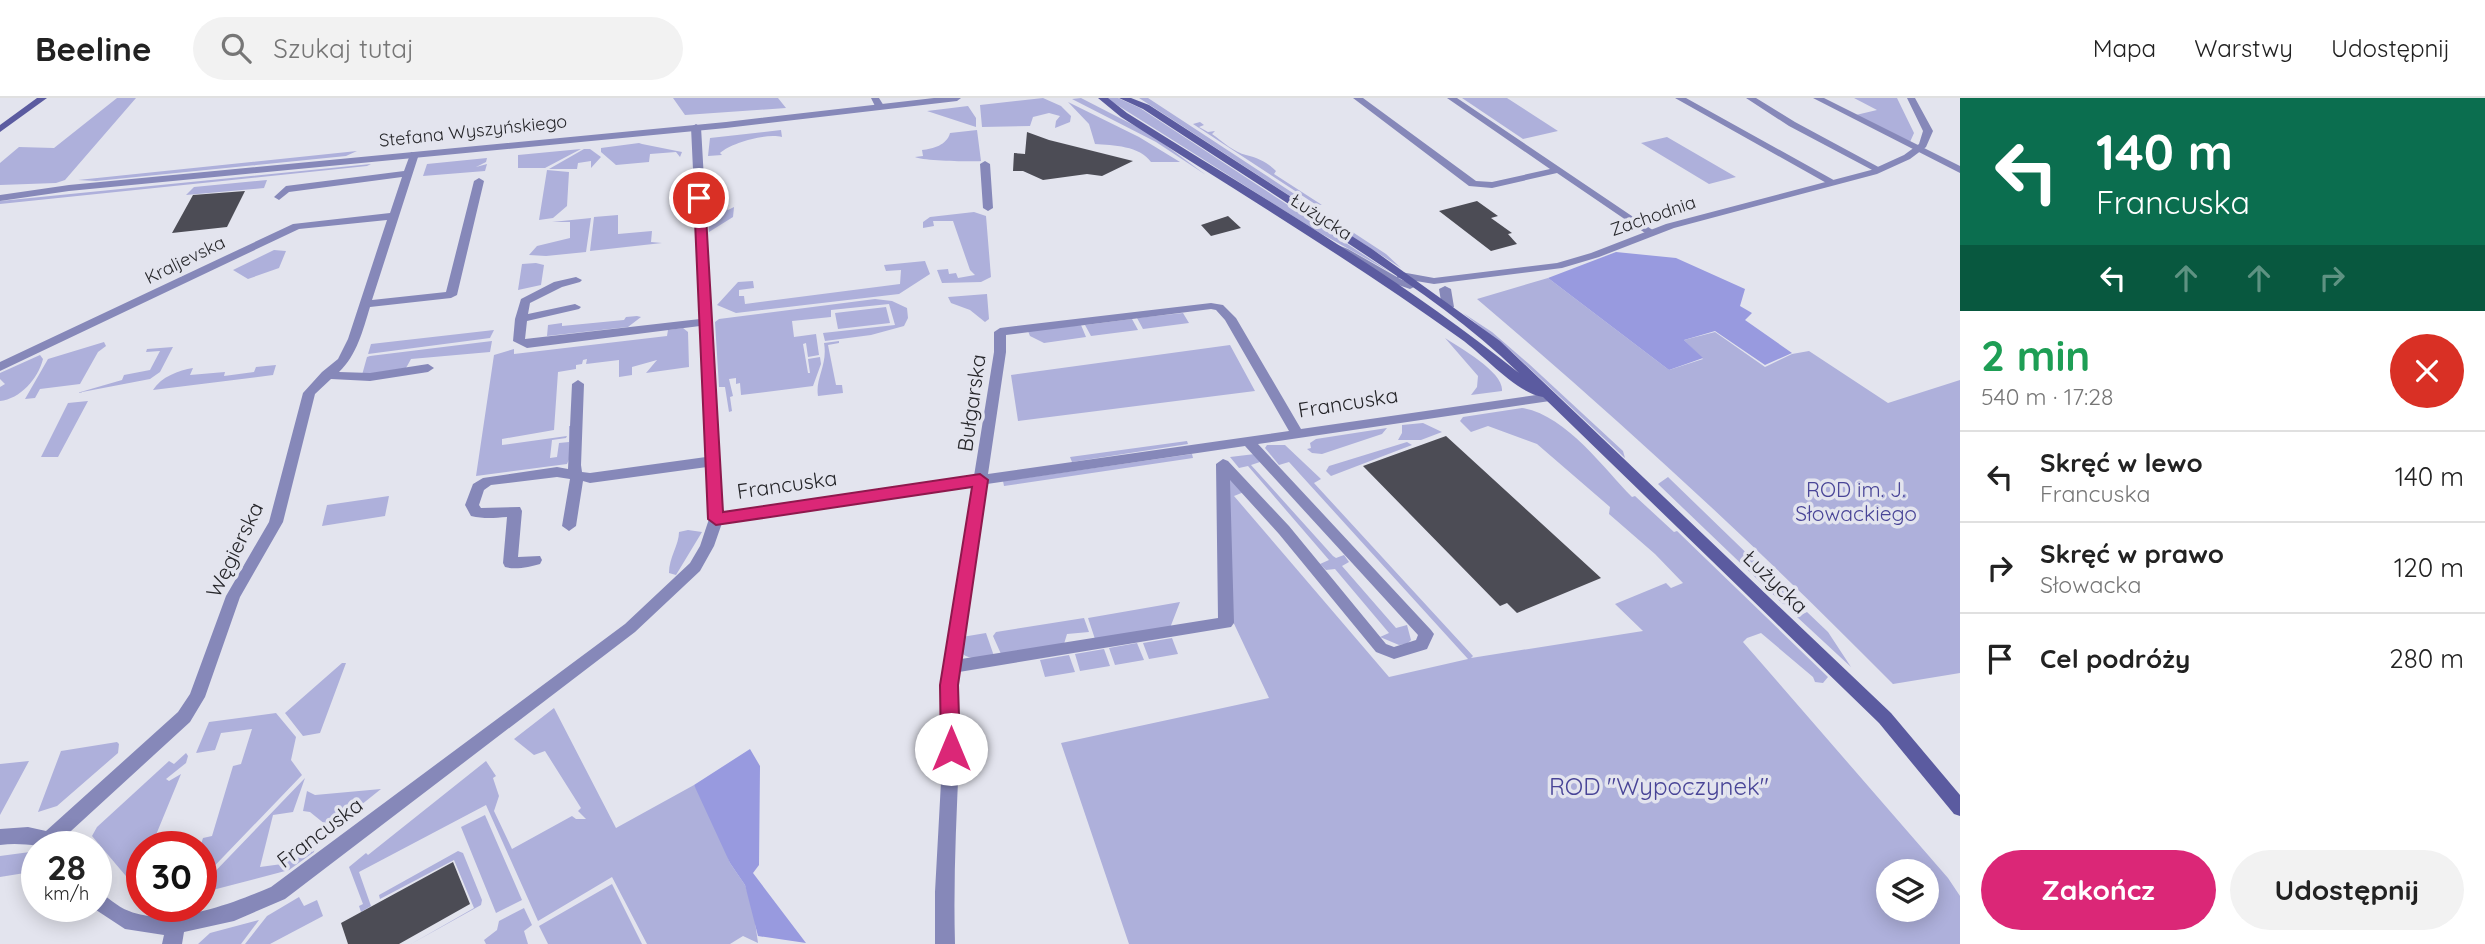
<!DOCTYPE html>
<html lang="pl">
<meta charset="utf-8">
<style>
:root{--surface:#fff;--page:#f2f2f2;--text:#222;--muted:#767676;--line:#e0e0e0;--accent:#db2777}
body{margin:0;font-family:Quicksand,sans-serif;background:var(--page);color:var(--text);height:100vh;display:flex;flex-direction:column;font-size:26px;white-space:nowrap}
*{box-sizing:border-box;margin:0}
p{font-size:23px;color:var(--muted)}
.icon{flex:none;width:38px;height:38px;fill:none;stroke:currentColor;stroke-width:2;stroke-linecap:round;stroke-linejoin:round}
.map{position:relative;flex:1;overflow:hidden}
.drawer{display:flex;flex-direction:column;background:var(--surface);width:525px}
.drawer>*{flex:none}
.banner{background:#0b6e4f;color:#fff;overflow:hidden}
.fabs{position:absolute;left:1876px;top:761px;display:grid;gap:14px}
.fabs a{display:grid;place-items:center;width:63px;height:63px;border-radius:50%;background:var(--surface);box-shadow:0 4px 18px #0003;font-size:35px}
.speed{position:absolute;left:21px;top:733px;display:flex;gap:14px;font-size:35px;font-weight:700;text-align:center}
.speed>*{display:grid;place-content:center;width:91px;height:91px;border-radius:50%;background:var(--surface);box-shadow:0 4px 18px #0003;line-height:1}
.speed small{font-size:18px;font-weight:400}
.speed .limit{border:10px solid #d22;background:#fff;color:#111}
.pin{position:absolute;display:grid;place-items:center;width:60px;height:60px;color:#fff;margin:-30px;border:4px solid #fff;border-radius:50%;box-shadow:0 2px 7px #0007}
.me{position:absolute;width:77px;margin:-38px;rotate:0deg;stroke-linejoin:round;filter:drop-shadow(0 0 5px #0008)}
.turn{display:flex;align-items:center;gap:24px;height:147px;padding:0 21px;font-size:32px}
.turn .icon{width:91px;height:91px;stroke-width:2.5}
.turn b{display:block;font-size:49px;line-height:60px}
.lanes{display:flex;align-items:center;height:66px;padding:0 21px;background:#0003;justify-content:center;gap:35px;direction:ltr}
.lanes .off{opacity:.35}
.round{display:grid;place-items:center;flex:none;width:74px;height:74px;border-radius:37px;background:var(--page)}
.summary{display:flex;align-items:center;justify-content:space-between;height:119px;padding:0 21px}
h1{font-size:42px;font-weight:700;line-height:52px;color:#1e9e55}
.primary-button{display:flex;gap:14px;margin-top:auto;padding:14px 21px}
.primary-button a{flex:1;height:80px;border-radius:42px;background:var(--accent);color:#fff;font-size:28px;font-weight:700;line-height:80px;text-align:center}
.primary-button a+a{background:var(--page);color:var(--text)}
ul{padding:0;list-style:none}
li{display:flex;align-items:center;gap:21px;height:91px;padding:0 21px;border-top:2px solid var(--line)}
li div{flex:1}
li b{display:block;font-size:26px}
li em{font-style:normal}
header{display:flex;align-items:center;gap:42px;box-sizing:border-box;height:98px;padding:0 35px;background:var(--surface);border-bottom:2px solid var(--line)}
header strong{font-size:33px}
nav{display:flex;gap:38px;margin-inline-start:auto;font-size:24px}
.search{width:490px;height:63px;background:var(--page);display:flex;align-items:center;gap:18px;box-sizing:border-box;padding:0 24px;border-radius:38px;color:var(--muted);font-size:26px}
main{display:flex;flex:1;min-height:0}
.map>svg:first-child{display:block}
</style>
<header>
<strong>Beeline</strong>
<div class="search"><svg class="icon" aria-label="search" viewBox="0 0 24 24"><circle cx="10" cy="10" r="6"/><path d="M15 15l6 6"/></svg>Szukaj tutaj</div>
<nav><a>Mapa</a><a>Warstwy</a><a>Udostępnij</a></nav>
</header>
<main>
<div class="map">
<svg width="1960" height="846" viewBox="0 0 1960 846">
<rect width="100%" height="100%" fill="#e3e4ee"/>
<path fill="#aeb0db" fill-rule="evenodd" d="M117,0H136L65,82L56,85L0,87V65L19,49L54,50Z
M673,0H778L786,10L685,17Z
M1043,0L1061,8L1071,18L1070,24L1055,30L1056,23L1060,18L1049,15L1033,19L1030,28L982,29L980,7Z
M1081,0L1149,35L1206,77L1156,44L1072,1Z
M1106,0H1118L1140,10L1390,174L1320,135Z
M1139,0H1148L1386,156L1401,170Z
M1462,0H1507L1558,33L1523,41Z
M1854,0H1897L1914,35L1910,44L1856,17L1877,12Z
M1068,4L1139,39L1180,64H1151C1140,48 1113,47 1095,46L1089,26Z
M968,8L976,20V29L927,13Z
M1200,24L1204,27L1199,29L1208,34L1215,33L1212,36C1222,43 1235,55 1246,57C1258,60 1267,64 1276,73L1274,76L1322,107L1315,106L1193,26Z
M781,32L782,39C765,35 731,45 720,55L722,57L708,58L710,40Z
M977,32L981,63C974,64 922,63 915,59L923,58L922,52C933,51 947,47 950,35Z
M1667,39L1736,79L1709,86L1641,45Z
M639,45L642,46L682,54L680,59L676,54L650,56L649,64L616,67L601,54V50Z
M581,51L545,70H518V57Z
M584,51H590L601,59L591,70V63L578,65L577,71H549Z
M357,53L346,58L96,83L78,82Z
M487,60L486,64L476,69L487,66L485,73L423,78L427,66Z
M371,66L367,68L0,106V103Z
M547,72L569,74L567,108L553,120L539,122Z
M267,82L264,90L186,97L194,89Z
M722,87L719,88L720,94L715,95L716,103L728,112L734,109L733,119L709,134L707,91Z
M974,114L986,118L991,179L981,184L942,185L937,172L948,171L949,176L956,175L958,180L975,177L970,172L953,123H933L934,128L923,130V124L930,119Z
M618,117V136L652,133L651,144L662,145L590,153L594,119Z
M591,120L586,154L546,158L529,157L537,148L570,140V124H552Z
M274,152L286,153L279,170L248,181L233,172Z
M925,163L930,176L899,196L736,215L717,207L738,184L753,183L754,190L739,192V198H744L745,206L900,186L901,172L886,173L884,167Z
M536,165L544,167L541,187L518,192L522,166Z
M1548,180L1669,272L1703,261L1684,242L1715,234L1765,269L1792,256L1809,253L1888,305L1960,282V575L1893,586C1760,451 1621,323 1477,201Z
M987,196L989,221L985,224L970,212L951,205L948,199Z
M875,201L892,203L907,210L908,220L904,228L871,237L825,243L823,235L895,227L889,206L831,212V219L792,223L794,239L816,236L819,257L808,259L806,245L803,246L808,275H810L808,261L820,259L821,266L813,288L741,297L740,285L736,286V280L729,281L733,298L730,299L732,313L729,314L725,289H719L715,224L719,221Z
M886,209L890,225L838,231L835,215Z
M1183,215L1189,225L1143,231L1137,220Z
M1463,215L1492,234L1529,266L1623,353L1625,360L1513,255Z
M637,218L641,219L628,229L547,238L548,227L562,225V228L624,222L626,219Z
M1132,221L1138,232L1091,238L1085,227Z
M1081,227L1086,239L1044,245L1030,238L1028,233Z
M683,230L688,234L689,269L646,275L657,262L632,269V277L619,279V262L586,266L587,261L583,262L582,266L576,267V271L558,274L554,332L502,341V347L567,338L566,340L552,342L550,360L557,359L559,345L569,344V328H573L571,357L567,366L476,378L494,257L514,251V256L667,238L668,232Z
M494,232L490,240L368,256L371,246Z
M1445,240C1460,250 1504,274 1502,293L1471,297L1477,289L1478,278Z
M492,243L490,254L411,261L406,270L362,277L367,259L370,258Z
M839,243V245L828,247L836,287H842L843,295L818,298C815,280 828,267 824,245Z
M104,244L106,248L98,254L80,286L40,291L35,300L25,301L48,261Z
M1230,247L1255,293L1018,323L1011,277Z
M173,249L160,274L150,281L77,295L122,282L124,277L150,272L160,253L146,254L147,251Z
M40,257L43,261C38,281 20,301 0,303V289L5,286L0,281V275Z
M276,267L273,277L153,292C161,279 179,272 193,270L190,277L225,274L224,278L254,274L256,269Z
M88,303L58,359H41L68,305Z
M1522,310C1566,317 1604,371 1632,399L1635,398L1674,434L1677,433L1828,579L1823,585L1815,584L1813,579L1761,535L1747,540L1743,544L1948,780L1960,798V846H1129L1061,645L1269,600L1228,513L1226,374L1244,394L1234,398L1389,579L1468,561L1289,364L1279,367L1265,350L1267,347H1285L1321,381L1314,385L1473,558L1471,560L1643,533L1615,506L1666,485L1671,490L1683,485L1655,456L1609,416L1610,409L1537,346L1488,328L1471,334L1460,323L1463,319ZM1888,774H1927V812H1888Z
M1423,325L1442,334L1421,342H1398L1402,335V327Z
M1387,330L1382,336L1322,356L1312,355L1307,351L1311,350L1310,345L1316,341Z
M1187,343L1188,346L1072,364L1070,359Z
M1407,344L1412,347L1331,378L1326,373L1329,368Z
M1192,356L1193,360L1004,388L1003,383Z
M1255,356L1260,364L1251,367L1333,458L1336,460L1344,457L1349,464L1342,468L1396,530L1407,527L1411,542L1407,546L1399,547L1380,539L1389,535L1335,471L1326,472L1320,466L1329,462L1248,368L1239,370L1230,359Z
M1668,379L1799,506L1800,507L1783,506L1658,386Z
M389,398L385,418L322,428L327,407Z
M688,432L702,434L676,477L669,475C669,459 679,447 679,434Z
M1180,504L1170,530L1095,541L1088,520Z
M1807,514L1828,534L1851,569L1797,519Z
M1084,520L1089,534L1067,536L1064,546L1001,556L993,538L996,534Z
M986,535L994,558C981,559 969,564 960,553L962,539Z
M1172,540L1178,556L1149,561L1143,545Z
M1137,545L1144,562L1115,567L1109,550Z
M1104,551L1110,568L1080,573L1075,556Z
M1069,557L1075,574L1045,579L1040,562Z
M342,565H346L320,635L303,638L285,615Z
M554,610L616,730L694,687L712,715L730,765L745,787L753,810L758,845L743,838L730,846H647L612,779L538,823L486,707L359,774L371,808L361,814L359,808L363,806L349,769L366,755L368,757L486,663L496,678L493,680L499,698L494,713L512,751L572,718L576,721H586L578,713L581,710L545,653L534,657L514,641Z
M276,615L296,639L291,662L302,677L201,782L200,749L203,740L212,738L233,668L241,666L252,631L221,635L215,652L196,655L209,624Z
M117,644L119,646L118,655L57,708L38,714L61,653Z
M186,655L188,658L186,665L166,681L169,683L181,676L151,749H142C142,762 144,777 131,784L92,738L97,729L169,663L174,666Z
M29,663L0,717V666Z
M305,680L293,714L273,717L260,769L282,766L284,759L292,753L300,758L315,744L314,754L289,772L201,795L202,787Z
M381,691L331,731L310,714L303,713L307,693L315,697Z
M485,717L522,802L496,815L461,729Z
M458,753L463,755L482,802L481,807L411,846L474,810L454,762L380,801L379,797Z
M30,754L37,761V773L0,779V758Z
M612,786L642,846H548L539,828Z
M299,799L304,808L317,802L323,818L270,846H245L267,818Z
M524,810L532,827L524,833L528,846H486L484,842L497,832L499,823Z
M259,822L241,846H198L210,835Z"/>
<path fill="#989adf" d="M1616,154L1676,160L1745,191L1740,208L1752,215L1745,222L1792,255L1765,267L1715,233L1684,242L1703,260L1669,272L1548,180Z
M750,651L760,668L759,767L753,775L806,845L758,838L745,787L730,765L694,687Z"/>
<path fill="#4c4c55" d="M1027,34L1049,42L1133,63L1102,78L1087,76L1043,82L1023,73H1013L1014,55L1025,56Z
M245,93L227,129L172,135L193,97Z
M1477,103L1498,118L1491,120L1512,135L1508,136L1517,146L1491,153L1439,113Z
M1228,118L1241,130L1211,138L1201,127Z
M1446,338L1601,480L1517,515L1507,505L1500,508L1363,368Z
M453,764L470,806L399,846H348L341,825Z"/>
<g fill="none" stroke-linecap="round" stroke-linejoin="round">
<path fill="#8688b9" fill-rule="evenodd" d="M871,0H879L884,8L882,10H876Z
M1353,0H1363L1476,83L1492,84L1550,71L1447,0H1457L1657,135L1652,138L1648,137L1557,75L1492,90L1469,88Z
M1675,0H1686L1839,85L1830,87Z
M1746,0H1756L1795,24L1884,72L1876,74L1789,28Z
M1813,0H1824L1960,68V75Z
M696,26L701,29L723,415L974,378L994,254V234L1000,230L1211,205L1223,207L1236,220L1301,331L1550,295L1556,299L1550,303L1258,346L1431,532L1434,536L1427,551L1394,561L1376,554L1279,436L1230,382L1234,525L1231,529L959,574C956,596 961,617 960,639C957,708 953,777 955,846H935V794L944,629L941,587L973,388L722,425L714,448L700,473L635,534L285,801L234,823L184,834L182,846H162L164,837L125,831L90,808H96V793C108,798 117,809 129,813C170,830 233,805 271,789L625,526L690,465L700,448L709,421L707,369L590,385L583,383L576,428L569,433L562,428L570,381L557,379L491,387L484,392L479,407L481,410L520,409L522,413L518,459L540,458L542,462L540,466C530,469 515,472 505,469L503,465L507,419C494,420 484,421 471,418L465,407L473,386L483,380L557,369L568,371L572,286L578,282L584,286L581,367L582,374L590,375L706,359L700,228L527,250L513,243L515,221L521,201L554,184L576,179L582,182L580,184L562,189L530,205L528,216L575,206L581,209L579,211L527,223L525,241L700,221L691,29ZM1211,211L1216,212L1225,222L1289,333L988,376L1006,254V237ZM1245,348L1418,537L1416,542L1394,549L1386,546L1289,428L1228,363L1223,361L1216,366L1218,520L961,561L987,386Z
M411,54L419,56L372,202L446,194L474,83L479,80L484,83L457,197L451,200L370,209C363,232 357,257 339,274L370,275L428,266L434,270L428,274L370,283L331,281L315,296L283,424L240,499L205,599L190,624L59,744L61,749C39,749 22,744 0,747V731L28,729L46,733L178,614L190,596L226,498L269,424L303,295L322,274L338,261L348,241L387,122L299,131L0,273V264L293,126L390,115L402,79L289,94L279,102L274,99L286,88L404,73Z
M985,63L990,66L993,110L988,113L983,110L980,66Z"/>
<path fill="#8688b9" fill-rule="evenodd" d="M934,0H961L957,3L726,30L69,93L0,103V97L69,87L726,24Z
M1907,0H1915L1933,33L1926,49L1910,61L1877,76L1674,130L1599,159L1562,170L1434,186L1398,180L1416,188L1410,191L1387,183L1330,149L1335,146L1348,151L1397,179V175L1401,174L1434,180L1557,165L1591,155L1666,126L1871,72L1904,57L1919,46L1923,33Z
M1445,188L1451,191L1454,209L1448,212L1442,209L1439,191Z"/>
<path fill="#5b5ba0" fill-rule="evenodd" d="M37,0H47L0,34V27Z
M1098,0H1108L1127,15C1259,98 1397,177 1519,275C1468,225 1408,185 1349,146C1281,100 1211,56 1143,11L1119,0H1131L1149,7L1372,151L1500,243L1891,615L1960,697V718L1954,716L1879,625L1543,299C1516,295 1484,257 1461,241C1351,162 1235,92 1121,19Z"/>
</g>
<path fill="#db2777" stroke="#8e194d" stroke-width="2" d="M699,96L705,100L723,414L980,376L988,382L958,587L960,651L957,657L951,659L944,657L941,651L940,587L972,389L716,427L708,421L694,100Z"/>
<g text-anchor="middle" stroke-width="7" stroke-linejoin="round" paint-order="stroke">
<g font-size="18" fill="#26262a" stroke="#e3e4ee">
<text transform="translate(473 33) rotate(-6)" y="6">Stefana Wyszyńskiego</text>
<text transform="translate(1653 118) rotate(-19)" y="6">Zachodnia</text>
<text transform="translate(1321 119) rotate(33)" y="6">Łużycka</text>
<text transform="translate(185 162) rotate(-26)" y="6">Kraljevska</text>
</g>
<g font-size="21" fill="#26262a" stroke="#e3e4ee">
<text transform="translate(972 305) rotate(-82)" y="7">Bułgarska</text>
<text transform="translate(1348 305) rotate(-9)" y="7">Francuska</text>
<text transform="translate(787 387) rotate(-8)" y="7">Francuska</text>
<text transform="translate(235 452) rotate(-64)" y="7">Węgierska</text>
<text transform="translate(1775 484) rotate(44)" y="7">Łużycka</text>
<text transform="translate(320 735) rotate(-37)" y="7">Francuska</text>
</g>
<g font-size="21" fill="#494597" stroke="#e3e4ee">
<text x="1856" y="399">ROD im. J.<tspan x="1856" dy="24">Słowackiego</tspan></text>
</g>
<g font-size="24" fill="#494597" stroke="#e3e4ee">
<text x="1659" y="697">ROD "Wypoczynek"</text>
</g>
</g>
</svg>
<div class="fabs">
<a><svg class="icon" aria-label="layers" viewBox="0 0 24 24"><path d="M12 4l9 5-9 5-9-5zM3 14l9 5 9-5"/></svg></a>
</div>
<div class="speed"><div>28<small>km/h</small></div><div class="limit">30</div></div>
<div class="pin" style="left:699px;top:100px;background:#d93025"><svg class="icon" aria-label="arrive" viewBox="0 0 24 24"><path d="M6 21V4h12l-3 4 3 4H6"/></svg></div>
<svg class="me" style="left:951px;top:651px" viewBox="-20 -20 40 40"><circle r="19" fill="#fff"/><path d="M0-13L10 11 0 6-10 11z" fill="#db2777"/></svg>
</div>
<section class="drawer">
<div class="banner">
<div class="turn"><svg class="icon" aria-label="left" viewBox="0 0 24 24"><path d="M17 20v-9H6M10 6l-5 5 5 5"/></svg><div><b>140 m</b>Francuska</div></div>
<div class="lanes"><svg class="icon" aria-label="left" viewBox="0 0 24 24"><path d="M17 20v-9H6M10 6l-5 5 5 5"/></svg><svg class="icon off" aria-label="ahead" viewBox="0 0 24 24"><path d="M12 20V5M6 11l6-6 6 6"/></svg><svg class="icon off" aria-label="ahead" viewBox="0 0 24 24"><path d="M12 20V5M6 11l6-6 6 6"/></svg><svg class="icon off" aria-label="right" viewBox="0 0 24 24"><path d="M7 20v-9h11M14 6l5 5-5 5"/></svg></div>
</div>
<div class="summary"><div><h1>2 min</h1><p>540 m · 17:28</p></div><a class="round" style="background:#d93025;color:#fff"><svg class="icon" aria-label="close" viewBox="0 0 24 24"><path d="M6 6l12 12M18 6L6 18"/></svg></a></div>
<ul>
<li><svg class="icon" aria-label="left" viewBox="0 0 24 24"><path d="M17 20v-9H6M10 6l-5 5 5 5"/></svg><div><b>Skręć w lewo</b><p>Francuska</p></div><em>140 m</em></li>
<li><svg class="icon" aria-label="right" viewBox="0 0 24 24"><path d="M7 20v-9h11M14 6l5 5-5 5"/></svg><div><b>Skręć w prawo</b><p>Słowacka</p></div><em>120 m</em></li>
<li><svg class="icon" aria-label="arrive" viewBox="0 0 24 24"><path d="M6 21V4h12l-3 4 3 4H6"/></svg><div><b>Cel podróży</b></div><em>280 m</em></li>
</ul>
<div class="primary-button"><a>Zakończ</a><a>Udostępnij</a></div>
</section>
</main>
